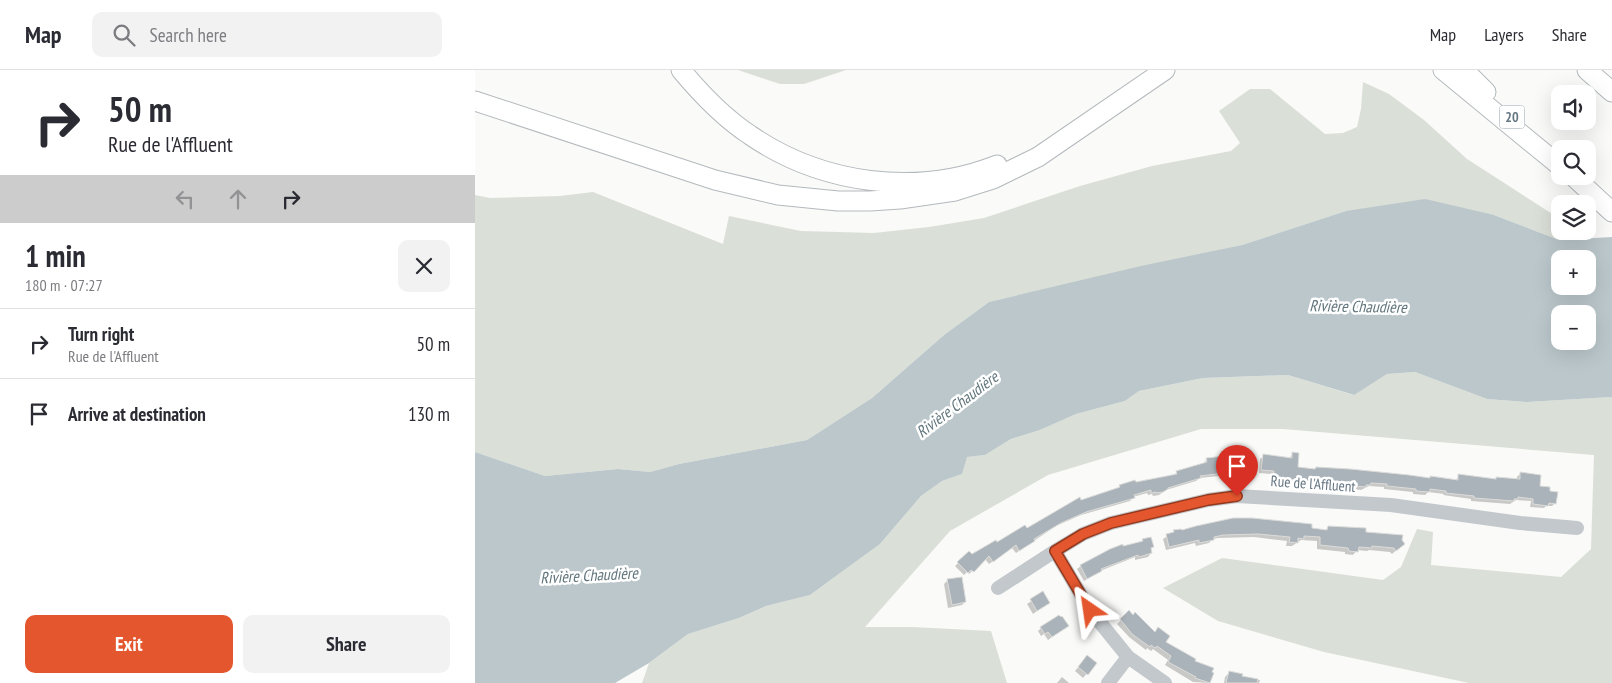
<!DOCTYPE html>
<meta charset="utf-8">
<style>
:root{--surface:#fff;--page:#f2f2f3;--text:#2b2b33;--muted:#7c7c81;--line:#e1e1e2;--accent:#e4572e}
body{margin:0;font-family:"PT Sans Narrow",sans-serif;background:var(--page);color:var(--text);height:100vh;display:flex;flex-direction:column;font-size:19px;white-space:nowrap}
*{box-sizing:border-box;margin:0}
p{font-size:16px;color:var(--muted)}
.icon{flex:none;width:28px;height:28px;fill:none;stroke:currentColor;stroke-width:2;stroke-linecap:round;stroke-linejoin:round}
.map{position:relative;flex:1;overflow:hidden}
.drawer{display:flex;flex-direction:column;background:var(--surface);width:475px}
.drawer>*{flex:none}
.top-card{background:#fff;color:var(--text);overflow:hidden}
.tools{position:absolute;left:1076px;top:15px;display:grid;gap:10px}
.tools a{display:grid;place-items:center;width:45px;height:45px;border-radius:10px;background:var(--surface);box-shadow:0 5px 20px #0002;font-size:25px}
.pin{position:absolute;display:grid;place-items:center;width:42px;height:42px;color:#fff;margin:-51px -21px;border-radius:50% 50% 50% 0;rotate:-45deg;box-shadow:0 0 5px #0007}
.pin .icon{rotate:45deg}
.me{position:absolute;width:55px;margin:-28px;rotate:328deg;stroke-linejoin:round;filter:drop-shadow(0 0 4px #0008)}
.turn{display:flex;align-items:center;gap:18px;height:105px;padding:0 25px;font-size:22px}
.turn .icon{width:65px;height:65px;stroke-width:2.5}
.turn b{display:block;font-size:35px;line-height:42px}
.lanes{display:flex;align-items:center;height:48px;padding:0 25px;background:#0003;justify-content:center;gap:25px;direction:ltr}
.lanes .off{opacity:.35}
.round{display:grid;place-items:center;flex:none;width:52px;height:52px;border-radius:10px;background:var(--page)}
.summary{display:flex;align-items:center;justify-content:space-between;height:85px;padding:0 25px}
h1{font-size:30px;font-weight:600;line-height:38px}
.button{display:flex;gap:10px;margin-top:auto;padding:10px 25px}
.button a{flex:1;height:58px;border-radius:10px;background:var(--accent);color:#fff;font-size:20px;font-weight:600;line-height:58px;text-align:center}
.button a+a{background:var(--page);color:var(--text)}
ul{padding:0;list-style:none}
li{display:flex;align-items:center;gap:15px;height:70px;padding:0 25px;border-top:1px solid var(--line)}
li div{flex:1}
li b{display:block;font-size:19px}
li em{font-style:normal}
header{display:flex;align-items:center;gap:30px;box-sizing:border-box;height:70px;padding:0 25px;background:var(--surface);border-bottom:1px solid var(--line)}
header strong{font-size:24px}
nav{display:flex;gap:28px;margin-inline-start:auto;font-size:18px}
.search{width:350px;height:45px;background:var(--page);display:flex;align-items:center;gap:12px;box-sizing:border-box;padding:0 18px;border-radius:10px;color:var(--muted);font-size:19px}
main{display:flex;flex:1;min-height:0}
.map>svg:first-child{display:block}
</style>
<header>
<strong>Map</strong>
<div class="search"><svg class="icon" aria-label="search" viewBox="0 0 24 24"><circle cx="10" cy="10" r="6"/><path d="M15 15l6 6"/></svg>Search here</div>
<nav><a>Map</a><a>Layers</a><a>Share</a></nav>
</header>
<main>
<section class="drawer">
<div class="top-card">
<div class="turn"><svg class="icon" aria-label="right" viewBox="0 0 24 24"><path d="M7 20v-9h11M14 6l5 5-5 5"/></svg><div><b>50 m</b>Rue de l'Affluent</div></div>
<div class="lanes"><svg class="icon off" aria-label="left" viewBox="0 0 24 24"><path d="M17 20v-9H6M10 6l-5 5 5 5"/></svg><svg class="icon off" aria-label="ahead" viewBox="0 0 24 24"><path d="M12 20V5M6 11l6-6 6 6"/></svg><svg class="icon" aria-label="right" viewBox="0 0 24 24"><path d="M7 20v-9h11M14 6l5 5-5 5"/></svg></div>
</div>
<div class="summary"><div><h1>1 min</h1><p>180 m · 07:27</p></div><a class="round"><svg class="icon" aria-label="close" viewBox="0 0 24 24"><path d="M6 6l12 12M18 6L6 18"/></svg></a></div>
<ul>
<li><svg class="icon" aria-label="right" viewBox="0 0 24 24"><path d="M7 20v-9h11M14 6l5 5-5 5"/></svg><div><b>Turn right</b><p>Rue de l'Affluent</p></div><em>50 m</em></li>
<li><svg class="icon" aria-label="arrive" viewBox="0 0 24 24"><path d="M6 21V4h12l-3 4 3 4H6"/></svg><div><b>Arrive at destination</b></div><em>130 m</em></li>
</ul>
<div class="button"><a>Exit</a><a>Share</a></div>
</section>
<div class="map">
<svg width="1137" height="613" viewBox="0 0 1137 613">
<rect width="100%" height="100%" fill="#fafaf8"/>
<path fill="#dadfd7" d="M263,0H371L329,14H305Z
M888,12L914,24L949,50L992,89L1085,149L1084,170L1019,145L871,141L767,175L514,232L469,265L397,328L332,370L204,394L175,402L143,399L70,406L0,382V125L15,128L85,126L118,122L248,174L254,146L326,161L399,163L454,157L509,148L605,116L677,96L756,81L765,73L744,41L775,19H795L850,64L868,63L882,57L886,39Z
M940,302L1012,329L1052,332L1137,327V613H994L849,582L743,551L688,518L747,488L908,510L926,497L942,459L958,462L956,495L1086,507L1116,479L1119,385L808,359H726L573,405L475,461L390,557H437L516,561L532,613H167L174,593L213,564L264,548L291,536L335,525L405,474L446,426L467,411L487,404L491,387L510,385L536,369L565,360L601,344L650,331L664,321L728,308L813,305L878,325L912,304Z"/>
<path fill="#bbc7cb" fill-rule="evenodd" d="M950,129L1019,145L1084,170L1137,167V327L1052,332L1012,329L940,302L912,304L879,325L813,305L728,308L664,321L650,331L601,344L565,360L536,369L510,385L492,387L487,404L467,411L446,426L405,474L335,525L291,536L264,548L213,564L174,593L140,613H0V382L70,406L143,399L175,402L204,394L332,370L397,328L469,265L514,232L666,196L767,175L871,141ZM1085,189H1112V216H1085ZM1085,244H1112V271H1085Z"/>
<path fill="#0003" d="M818,383L822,398L980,411L984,406L1020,410L1022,408L1042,410V407L1046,403L1074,422L1080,433L1077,436H1071L1069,438L1055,437L1056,431L1041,430L1035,434L996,431V429L968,425L969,424L953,422L950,425L938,424V422L909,419V417L894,416L886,420L796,409V404L784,403L785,389L789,386L814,389Z
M732,389L749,390L779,406L776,409L763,407V404L724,408L721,411L691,420L684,425L678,426L677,424L673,425L672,423L658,427L655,431L606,445L581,456L541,483L537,478L514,494L510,489L494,504L492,502L489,505L480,496L494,483L497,486L551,460L605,431L641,420L645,416L698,406L702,402L728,394Z
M853,457L889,463L924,478L917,484L915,482L894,480L892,481L882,480L878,485L870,484V482L842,479V471L826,470L817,476H811L812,471L779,467L743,468L738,469L734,473L721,476L720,473L691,480L688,469L699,462L836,460L850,461Z
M668,470L677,477L675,479L676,483L673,487L660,490V487L625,501L609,511L602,499L606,496L647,477L666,472Z
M473,510L490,532L487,535L473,538L469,514Z
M568,523L573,533L558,544L552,534Z
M654,542L689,573L738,604L734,613L718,612L690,595L693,590L678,579L676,581L672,578L671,580L654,567L642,554Z
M592,556L573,570L569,564L566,566L563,561L566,558Z
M609,590L620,594L608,608L600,601Z
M754,603L766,607L785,610L784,613H749L750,607Z
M587,607L594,613H582Z"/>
<path fill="#aab3b9" stroke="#dcdcda" d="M817,382L824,383L823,397L840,399L841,397L875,399L934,405L955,408V406L983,410V404L1021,409V407L1045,409V402L1066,405L1065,416L1075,417V421L1083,422L1081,434L1074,433L1073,436L1058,434V429L1043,427V429H1039V431L999,428V426L971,423V421L955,419V422L941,421V419L912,416V414L896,413V415H891V417L824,411L798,406L799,401L786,400L788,384L817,388Z
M750,386V389L782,393L781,406L765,404L766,401L725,406L726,408L693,418V419L688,422L681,423V422L676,423V420L659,425L660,428L611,442L586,453L559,469L560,471L544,481L541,475L518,492L514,486L499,502L496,500L493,503L482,492L494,481L497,484L521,470L522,472L550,455L552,458L605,427L606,430L645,417L644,415L660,410L661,412L702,404L701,401L732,392L731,388Z
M758,448H777L837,454V458L852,460L853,456L891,458V462L928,465L927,470L930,474L921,481L919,478L897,476V478L884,477L883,482L874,481L873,478L845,475V467L829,466V469L823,468V473L814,472L815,467L783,464L748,465L739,467V470L724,473V470L694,477L691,464L699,462L698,460L706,459L707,460L721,456Z
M676,467L679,477L676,478L677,483L664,487L663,485L626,499L627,501L612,509L605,495L635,479L648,474V476L668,471L667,469Z
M487,507L491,532L477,535L472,509Z
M568,521L575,533L562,541L555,529Z
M654,540L658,545L660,542L680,562L683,557L695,566L691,572L721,589L720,591L739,598L737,602L739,603L735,613L720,608L721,607L693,592L696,586L682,576L680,578L676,575L675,577L657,564L645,549Z
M584,545L586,547L587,546L594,556L577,567L573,562L570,564L565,557Z
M612,585L622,593L613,605L603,597Z
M754,601L768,604L767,606L783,609L782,613H751Z"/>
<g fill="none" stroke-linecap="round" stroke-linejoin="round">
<defs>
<path id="highway" d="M206,0C226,24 249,48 275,65C346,114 441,127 522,95
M968,0L1085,96
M989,0L1011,22
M1112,0L1137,22
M0,31L240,110L303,125L363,131H395L425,129L480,121L518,109L563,87L690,0
M1098,106L1137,142"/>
</defs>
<use href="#highway" stroke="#b4b9bd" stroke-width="21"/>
<path stroke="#c3c8cc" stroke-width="14" d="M523,518L580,481
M633,613L653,587
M690,613L653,587L615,540L580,481L608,464L636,453L733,430L762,426L916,435L1045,453L1102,458"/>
<use href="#highway" stroke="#fff" stroke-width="19"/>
</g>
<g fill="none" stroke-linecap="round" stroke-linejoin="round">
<defs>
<path id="route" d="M615,540L580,481L608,464L636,453L733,430L762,426"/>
</defs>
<use href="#route" stroke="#94391e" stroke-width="12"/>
<use href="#route" stroke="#e4572e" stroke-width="9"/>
</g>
<g text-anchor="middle" stroke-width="5" stroke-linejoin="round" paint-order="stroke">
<rect fill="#fff" stroke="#939fa8" stroke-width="1" x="1024.5" y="35.5" width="25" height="23" rx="4"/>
<g font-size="14" font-weight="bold" fill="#657683">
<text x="1037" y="52">20</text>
</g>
<g font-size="15" fill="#657683" stroke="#fff">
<text transform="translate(838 414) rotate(4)" y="5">Rue de l'Affluent</text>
</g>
<g font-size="16" font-style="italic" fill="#60757c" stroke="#fff">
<text transform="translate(883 236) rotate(1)" y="6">Rivière Chaudière</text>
<text transform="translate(482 334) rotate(-37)" y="6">Rivière Chaudière</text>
<text transform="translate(114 505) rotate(-3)" y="6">Rivière Chaudière</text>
</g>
</g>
</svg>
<div class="tools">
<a><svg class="icon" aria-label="sound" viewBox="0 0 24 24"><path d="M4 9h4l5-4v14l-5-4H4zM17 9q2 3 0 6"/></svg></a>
<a><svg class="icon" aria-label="search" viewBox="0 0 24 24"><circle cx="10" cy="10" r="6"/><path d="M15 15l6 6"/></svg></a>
<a><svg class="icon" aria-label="layers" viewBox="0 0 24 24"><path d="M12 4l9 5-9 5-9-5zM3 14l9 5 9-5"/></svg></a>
<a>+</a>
<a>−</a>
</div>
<div class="pin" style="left:762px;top:426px;background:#d93025"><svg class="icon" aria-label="arrive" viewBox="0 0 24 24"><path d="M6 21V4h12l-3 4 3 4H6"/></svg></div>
<svg class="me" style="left:615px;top:540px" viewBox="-20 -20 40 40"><path d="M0-17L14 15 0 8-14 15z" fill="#e4572e" stroke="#fff" stroke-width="4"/></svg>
</div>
</main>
